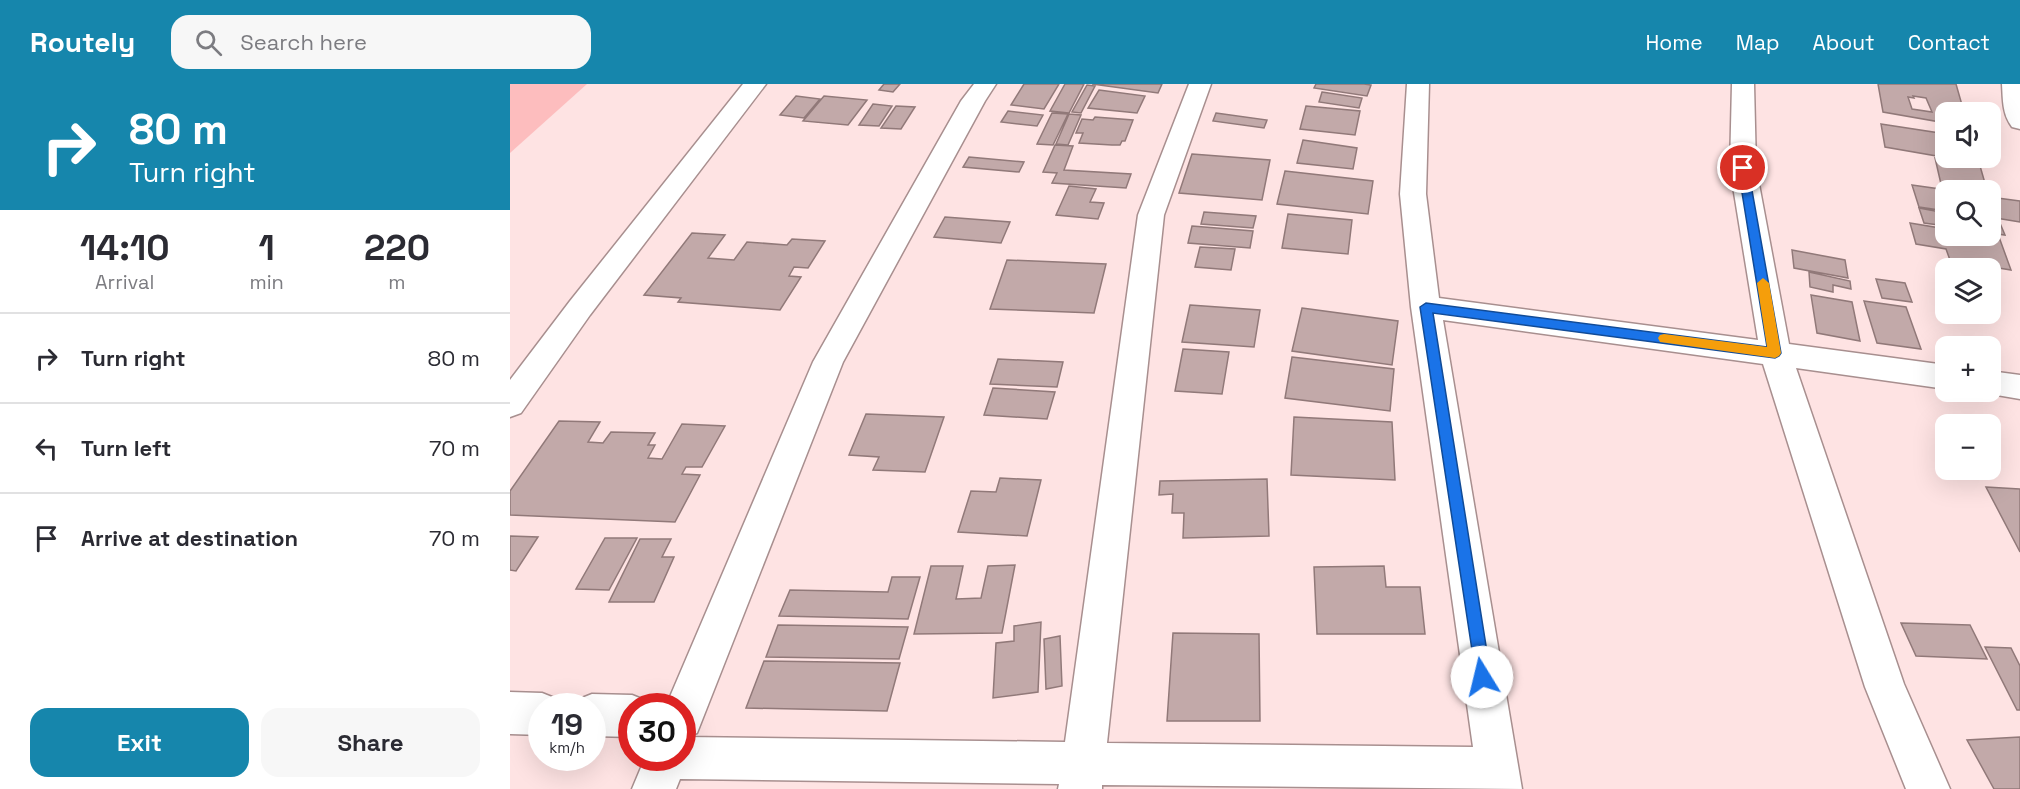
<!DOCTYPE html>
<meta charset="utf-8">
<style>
:root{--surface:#fff;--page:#f7f7f7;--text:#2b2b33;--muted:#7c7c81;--line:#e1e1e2;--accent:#1686ac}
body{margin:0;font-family:"Space Grotesk",sans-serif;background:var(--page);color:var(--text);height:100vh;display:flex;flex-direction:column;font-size:22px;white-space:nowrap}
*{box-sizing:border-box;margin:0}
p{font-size:20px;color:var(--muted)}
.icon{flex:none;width:33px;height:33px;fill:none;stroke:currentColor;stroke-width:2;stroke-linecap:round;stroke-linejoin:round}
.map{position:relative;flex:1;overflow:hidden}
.drawer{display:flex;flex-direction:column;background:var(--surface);width:510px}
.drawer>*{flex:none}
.hud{background:#1686ac;color:#fff;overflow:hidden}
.controls{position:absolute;left:1425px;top:18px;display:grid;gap:12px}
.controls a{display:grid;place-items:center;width:66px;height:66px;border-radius:12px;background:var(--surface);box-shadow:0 6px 24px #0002;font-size:30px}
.speed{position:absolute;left:18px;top:609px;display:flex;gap:12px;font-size:30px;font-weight:700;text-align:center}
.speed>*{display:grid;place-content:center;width:78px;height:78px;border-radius:50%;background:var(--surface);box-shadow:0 6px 24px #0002;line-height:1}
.speed small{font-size:15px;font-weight:400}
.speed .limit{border:9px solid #d22;background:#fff;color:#111}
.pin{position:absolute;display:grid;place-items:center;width:51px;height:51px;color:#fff;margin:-26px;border:3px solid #fff;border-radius:50%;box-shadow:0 2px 6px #0007}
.me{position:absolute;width:66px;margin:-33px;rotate:351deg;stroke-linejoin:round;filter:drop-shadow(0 0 4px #0008)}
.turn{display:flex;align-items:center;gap:21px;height:126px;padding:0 30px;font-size:27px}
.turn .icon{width:78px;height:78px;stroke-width:2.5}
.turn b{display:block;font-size:42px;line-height:51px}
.eta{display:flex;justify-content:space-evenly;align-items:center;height:102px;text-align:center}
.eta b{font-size:36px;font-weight:800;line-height:42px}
.action{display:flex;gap:12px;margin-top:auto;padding:12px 30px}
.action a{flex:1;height:69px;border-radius:18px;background:var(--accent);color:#fff;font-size:24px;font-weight:800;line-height:69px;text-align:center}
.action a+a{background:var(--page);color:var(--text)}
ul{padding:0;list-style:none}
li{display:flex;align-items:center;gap:18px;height:90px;padding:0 30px;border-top:2px solid var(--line)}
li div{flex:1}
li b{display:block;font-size:22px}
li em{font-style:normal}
header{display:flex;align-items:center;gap:36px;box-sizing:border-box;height:84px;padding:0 30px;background:var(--accent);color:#fff}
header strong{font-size:28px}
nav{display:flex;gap:33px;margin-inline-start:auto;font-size:21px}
.search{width:420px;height:54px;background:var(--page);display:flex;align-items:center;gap:15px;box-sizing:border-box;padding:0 21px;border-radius:18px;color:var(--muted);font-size:22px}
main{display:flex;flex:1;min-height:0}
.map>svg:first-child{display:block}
</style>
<header>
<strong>Routely</strong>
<div class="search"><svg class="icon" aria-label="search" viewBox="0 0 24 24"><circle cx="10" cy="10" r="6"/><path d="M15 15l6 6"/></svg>Search here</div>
<nav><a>Home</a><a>Map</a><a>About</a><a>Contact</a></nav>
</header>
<main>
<section class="drawer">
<div class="hud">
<div class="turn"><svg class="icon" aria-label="right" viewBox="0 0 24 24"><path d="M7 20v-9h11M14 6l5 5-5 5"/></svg><div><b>80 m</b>Turn right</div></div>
</div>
<div class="eta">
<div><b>14:10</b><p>Arrival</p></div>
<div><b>1</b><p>min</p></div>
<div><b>220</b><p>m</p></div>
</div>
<ul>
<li><svg class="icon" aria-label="right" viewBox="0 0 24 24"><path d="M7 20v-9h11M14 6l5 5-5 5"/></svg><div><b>Turn right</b></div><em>80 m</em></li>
<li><svg class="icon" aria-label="left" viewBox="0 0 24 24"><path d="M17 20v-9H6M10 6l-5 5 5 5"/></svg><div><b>Turn left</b></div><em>70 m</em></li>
<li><svg class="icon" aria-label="arrive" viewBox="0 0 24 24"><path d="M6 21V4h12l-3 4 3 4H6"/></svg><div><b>Arrive at destination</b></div><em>70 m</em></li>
</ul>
<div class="action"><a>Exit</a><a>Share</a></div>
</section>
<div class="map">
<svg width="1510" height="705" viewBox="0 0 1510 705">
<rect width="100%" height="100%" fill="#fee3e3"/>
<path fill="#fdbdbe" d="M0,0H77L0,69Z"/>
<path fill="#c2a9a9" stroke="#917979" stroke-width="1.5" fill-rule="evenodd" d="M374,0H390L383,8L369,6Z
M514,0H549L534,25L501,21Z
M555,0H574L559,29L540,27Z
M582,0H652L648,9Z
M806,0H854L861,1L857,12L804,4Z
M1368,0H1446L1454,28H1436V39L1373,28ZM1403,12L1416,14L1422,28L1402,25L1398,13L1404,14Z
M577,1L585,2L571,29L562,28Z
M589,6L635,12L627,29L578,24Z
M812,8L852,14L849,24L809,18Z
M286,12L310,15L294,34L270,31Z
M314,12L357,16L338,41L293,37Z
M363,20L382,22L369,42L349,41Z
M386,22L405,23L391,45L371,44Z
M796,22L850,27L845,51L790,45Z
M498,27L533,31L527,42L491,38Z
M542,29L558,30L543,61L527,60Z
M706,29L757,36L754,44L703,37Z
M559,30L571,31L558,61L546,60Z
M585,33L623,36L615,57H612L610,61H602L569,59L573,49H566L572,35L583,36Z
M1371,40L1436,50V74H1465L1467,79L1375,63Z
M793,56L847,64L843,85L787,79Z
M545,61L563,62L554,86L621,90L616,104L542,99L547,89L533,88Z
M682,70L760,76L752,116L669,109Z
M459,73L514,78L509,88L453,83Z
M1425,74L1470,82L1477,106L1431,100Z
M775,87L863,97L858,130L767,120Z
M1402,101L1437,106L1436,127L1409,123Z
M559,102L586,105L580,118L594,119L588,135L546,131Z
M1480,113L1510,117V138L1480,133Z
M1409,124L1436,129V142L1414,139Z
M694,128L746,132L743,144L691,140Z
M778,130L842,136L838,170L772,164Z
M435,133L500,138L491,159L424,153Z
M1480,136L1489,137L1495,151L1480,149Z
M1400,139L1436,145V152L1489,153L1501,186L1440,176L1436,165L1406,160Z
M682,142L743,147L740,164L678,159Z
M182,149L215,151L198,174L224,176L237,158L277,161L282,155L315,157L298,184L284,183L279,192L291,193L270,226L168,218L171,214L134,211Z
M690,163L725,165L721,186L685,183Z
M1282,166L1335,176L1338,194L1284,184Z
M497,176L596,180L584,229L480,225Z
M1299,188L1340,197L1341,205L1323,201V208L1300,203Z
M1366,195L1395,199L1402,218L1372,214Z
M1301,211L1342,218L1350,257L1307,249Z
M1354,217L1396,223L1411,265L1367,259Z
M680,221L750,226L744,263L672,258Z
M792,224L888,237L882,281L782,267Z
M673,265L719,268L712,310L665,307Z
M782,273L884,285L880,327L775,314Z
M488,275L553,278L547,303L480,300Z
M483,304L545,308L537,335L474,331Z
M356,330L434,333L415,388L363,386L369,373L339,371Z
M784,333L882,338L885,396L781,391Z
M49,337L90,338L78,358L93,359L101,348L145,349L138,361H145L138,374L152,375L172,340L215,342L192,383H176L172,390L190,391L165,438L0,431V407Z
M490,394L531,396L517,452L448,448L461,407L486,408Z
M757,395L759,452L673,454L674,429H662L663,410L649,411L650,397Z
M1476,403L1510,405V468Z
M0,452L28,453L6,487L0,486Z
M95,454H127L99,506L66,505Z
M130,455H161L152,473H164L144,518H99Z
M505,481L492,549L404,550L421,482H453L446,515L471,514L478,482Z
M874,482L876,503H910L915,550H807L804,483Z
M382,493H410L398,535L269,532L280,506L378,508Z
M531,538L528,608L483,614L486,559L504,557V542Z
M1391,539L1460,541L1477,575L1406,572Z
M268,541L398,543L389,575L256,573Z
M663,549L749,550L750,637H657Z
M550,552L552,602L536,605L534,555Z
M1475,563L1501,564L1510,582V626H1507Z
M254,577L390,579L377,627L236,624Z
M1510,653V705H1484L1457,656Z"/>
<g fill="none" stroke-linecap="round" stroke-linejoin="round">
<defs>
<path id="minor" d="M233,0H256L80,231L11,329L0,333V296L60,217Z
M464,0H486L475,17L333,278L187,649L176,653L555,658L628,131L679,0H701L654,131L597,659L963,663L901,223L890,110L897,0H919L916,110L929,214L1248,256L1220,84L1222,0H1244L1246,84L1279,260L1436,281V305L1286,284L1394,600L1440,705H1396L1355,603L1253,280L933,236L1012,705L592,701V705H548L549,700L170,695L166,705H122L135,674H172V622H156L303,278L451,17Z
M1492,0H1510V45L1502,43C1492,30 1493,15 1492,0Z
M1480,287L1510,291V315L1469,308H1480Z
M0,608L32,609L47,615L49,622H32V651L0,650Z
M82,610L122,611L137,617L139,622H122V653L82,652V622H65L67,616Z"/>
</defs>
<use href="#minor" stroke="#a88f8f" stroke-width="3"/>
<use href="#minor" fill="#fff" fill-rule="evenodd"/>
</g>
<path fill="#1a73e8" stroke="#114b97" stroke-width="1.5" d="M1233,81L1238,84L1271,269L1269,272L1265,274L923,229L981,593L978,599L972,601L967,599L910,223L916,219L1257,263L1228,84Z"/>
<path fill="#f59e0b" d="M1253,194L1259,199L1271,269L1269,272L1265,274L1150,258L1148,254L1150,251L1154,250L1257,263L1247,199Z"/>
</svg>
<div class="controls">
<a><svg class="icon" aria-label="sound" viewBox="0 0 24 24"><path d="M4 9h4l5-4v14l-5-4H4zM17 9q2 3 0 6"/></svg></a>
<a><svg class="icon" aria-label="search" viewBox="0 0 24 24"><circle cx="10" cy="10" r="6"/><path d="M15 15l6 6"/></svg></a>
<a><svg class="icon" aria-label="layers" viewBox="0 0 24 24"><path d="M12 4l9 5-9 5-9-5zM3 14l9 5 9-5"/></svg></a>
<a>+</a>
<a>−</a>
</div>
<div class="speed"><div>19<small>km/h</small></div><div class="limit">30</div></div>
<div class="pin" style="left:1233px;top:84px;background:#d93025"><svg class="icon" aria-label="arrive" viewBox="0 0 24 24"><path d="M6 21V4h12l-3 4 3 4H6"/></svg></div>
<svg class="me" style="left:972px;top:593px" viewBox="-20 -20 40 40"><circle r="19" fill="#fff"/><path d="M0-13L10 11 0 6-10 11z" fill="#1a73e8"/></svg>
</div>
</main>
